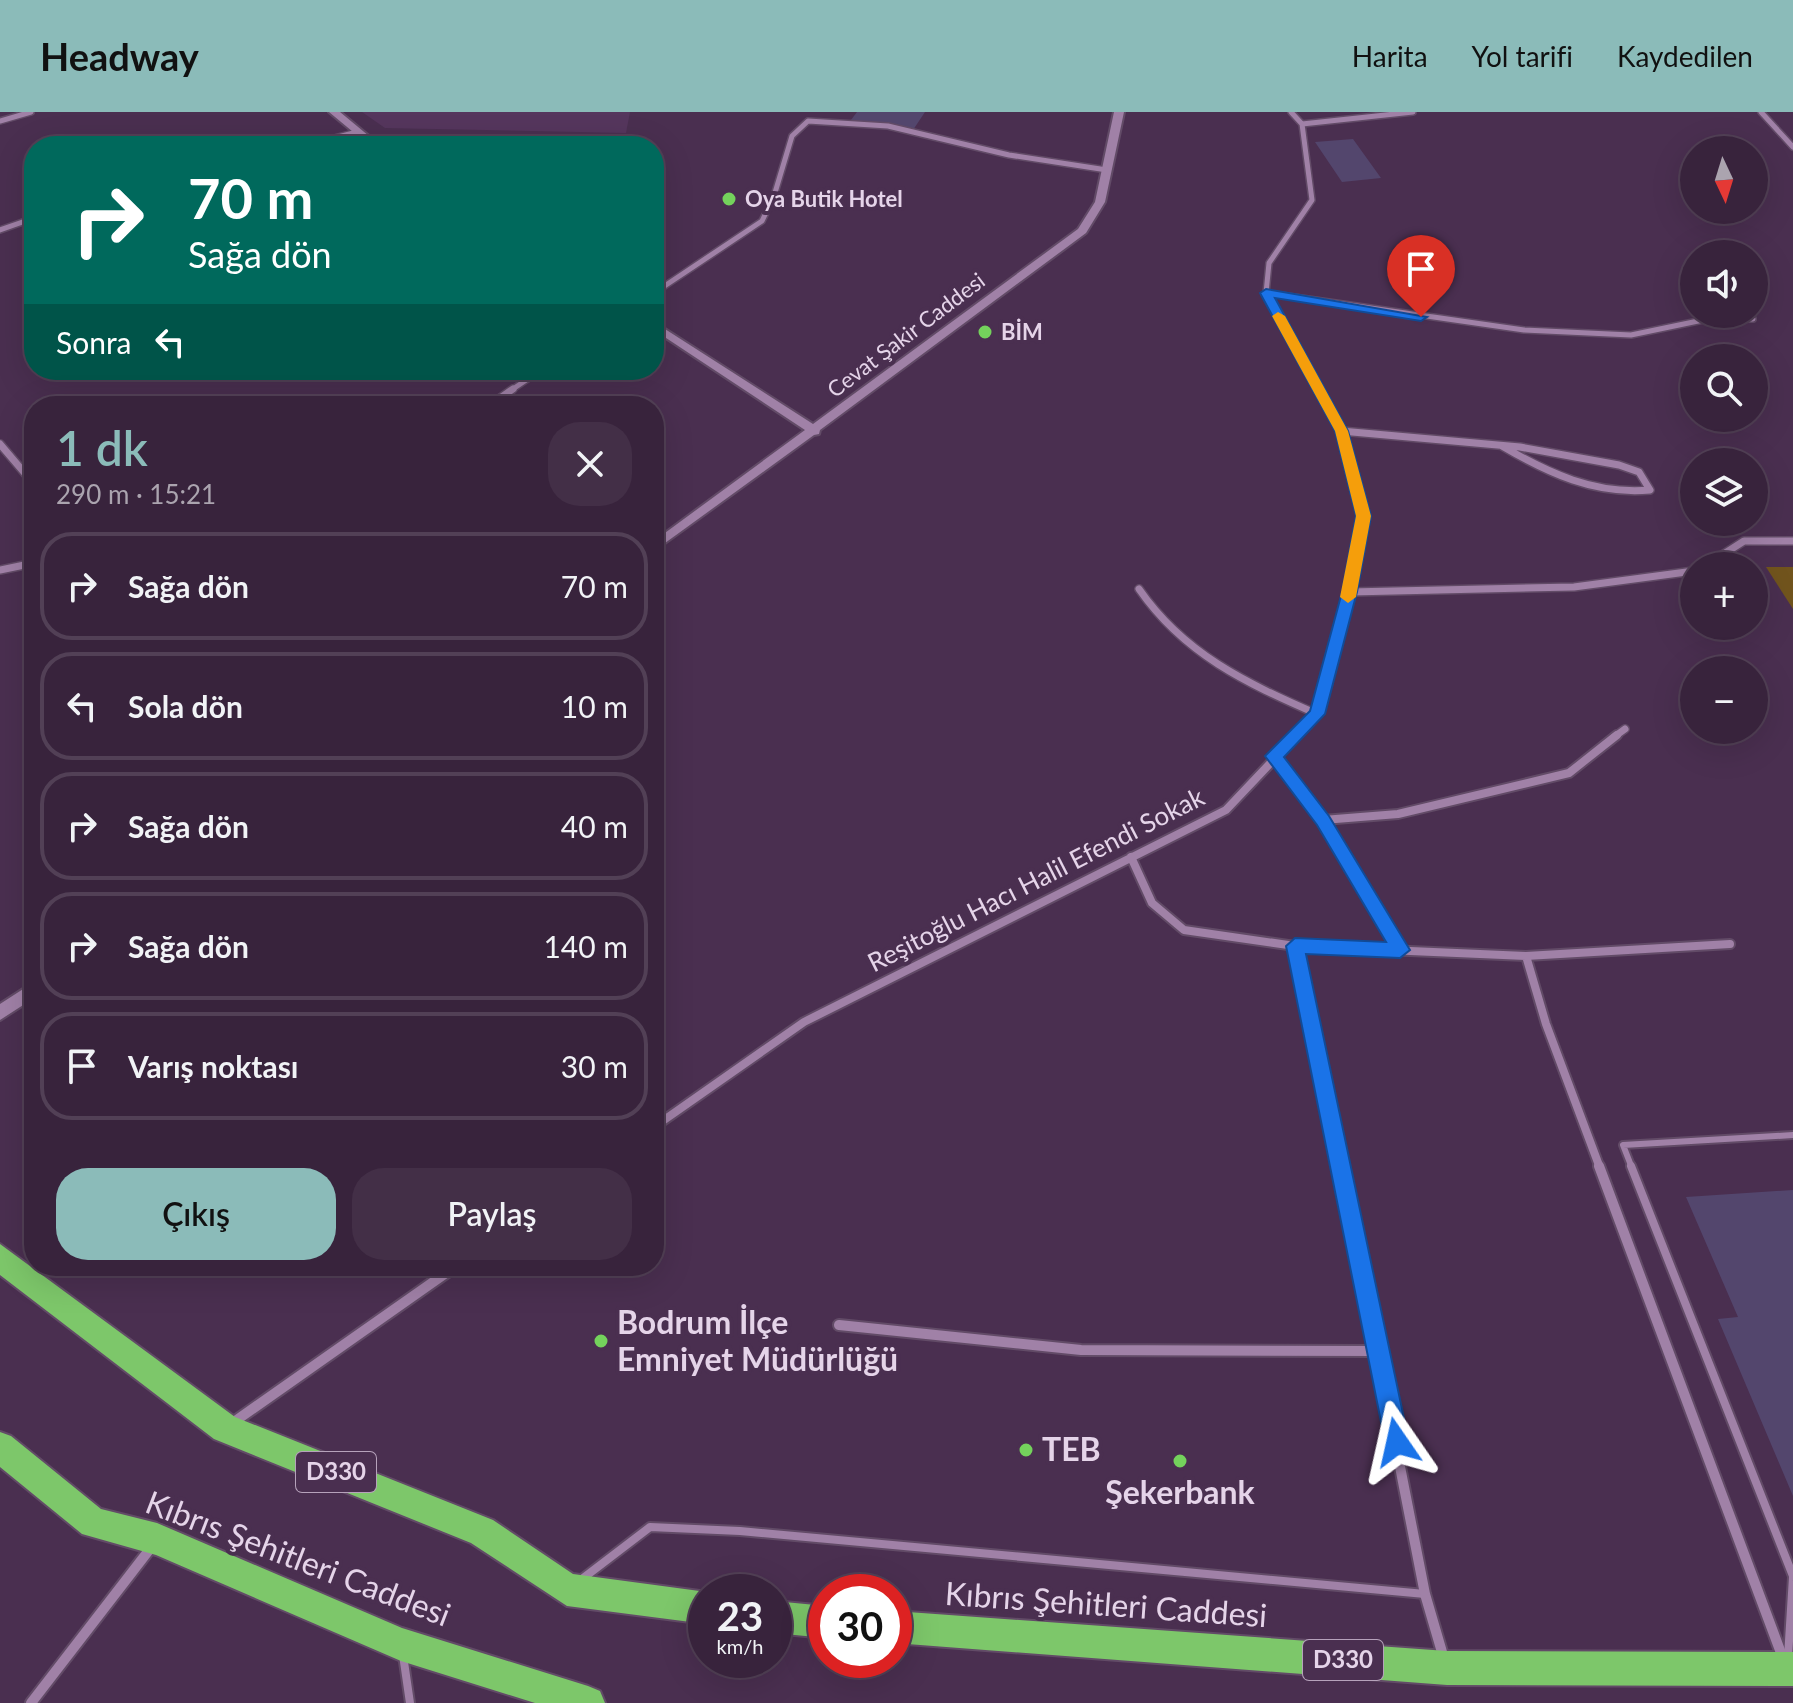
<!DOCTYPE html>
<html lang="tr">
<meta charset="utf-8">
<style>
:root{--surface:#38233c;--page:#432f47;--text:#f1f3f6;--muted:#aba4af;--line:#524056;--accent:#8bbbb9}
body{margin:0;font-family:Lato,sans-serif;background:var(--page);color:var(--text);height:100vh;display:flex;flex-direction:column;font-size:30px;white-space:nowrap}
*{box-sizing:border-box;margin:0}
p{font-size:26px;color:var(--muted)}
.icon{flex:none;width:44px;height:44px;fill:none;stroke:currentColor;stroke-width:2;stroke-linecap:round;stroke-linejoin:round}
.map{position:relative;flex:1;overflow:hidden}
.sheet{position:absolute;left:24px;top:284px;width:640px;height:880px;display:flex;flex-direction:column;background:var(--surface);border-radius:32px;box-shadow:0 8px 32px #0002,0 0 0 2px var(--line)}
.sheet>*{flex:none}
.banner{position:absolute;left:24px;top:24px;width:640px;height:244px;border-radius:32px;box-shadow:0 8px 32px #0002,0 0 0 2px var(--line);background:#00695c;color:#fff;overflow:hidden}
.needle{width:52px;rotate:176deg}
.tools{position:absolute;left:1680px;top:24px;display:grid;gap:16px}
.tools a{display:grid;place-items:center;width:88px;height:88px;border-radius:50%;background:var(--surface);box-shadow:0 8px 32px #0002,0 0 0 2px var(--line);font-size:40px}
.speed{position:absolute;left:688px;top:1462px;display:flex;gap:16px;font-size:40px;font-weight:700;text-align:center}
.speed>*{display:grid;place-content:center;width:104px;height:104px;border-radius:50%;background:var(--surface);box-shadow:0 8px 32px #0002,0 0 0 2px var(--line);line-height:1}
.speed small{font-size:20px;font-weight:400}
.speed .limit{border:12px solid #d22;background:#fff;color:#111}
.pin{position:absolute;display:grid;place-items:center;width:68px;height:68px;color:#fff;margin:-82px -34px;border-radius:50% 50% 50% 0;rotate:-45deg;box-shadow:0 0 8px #0007}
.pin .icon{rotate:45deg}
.me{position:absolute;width:88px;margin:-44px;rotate:349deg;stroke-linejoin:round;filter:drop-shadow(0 0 6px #0008)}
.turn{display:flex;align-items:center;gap:28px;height:168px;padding:0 32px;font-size:36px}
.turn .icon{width:104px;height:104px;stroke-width:2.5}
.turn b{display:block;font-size:56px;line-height:68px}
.then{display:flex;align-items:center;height:76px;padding:0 32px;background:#0003;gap:16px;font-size:30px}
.round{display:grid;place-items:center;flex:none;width:84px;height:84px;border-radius:32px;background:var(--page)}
.head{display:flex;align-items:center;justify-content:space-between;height:136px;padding:0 32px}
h1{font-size:48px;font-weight:600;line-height:60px;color:var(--accent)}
.action{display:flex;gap:16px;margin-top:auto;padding:16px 32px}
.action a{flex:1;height:92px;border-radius:32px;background:var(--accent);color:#111;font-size:32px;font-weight:600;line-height:92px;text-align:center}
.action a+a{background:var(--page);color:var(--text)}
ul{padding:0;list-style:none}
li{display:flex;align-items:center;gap:24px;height:108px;margin:0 16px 12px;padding:0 16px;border:4px solid var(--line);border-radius:32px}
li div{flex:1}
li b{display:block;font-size:30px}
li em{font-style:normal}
header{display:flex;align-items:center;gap:48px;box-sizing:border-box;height:112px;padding:0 40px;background:var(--accent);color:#111}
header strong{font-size:38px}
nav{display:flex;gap:44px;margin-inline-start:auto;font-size:28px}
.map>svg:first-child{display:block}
</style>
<header>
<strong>Headway</strong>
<nav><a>Harita</a><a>Yol tarifi</a><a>Kaydedilen</a></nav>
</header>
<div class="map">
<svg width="1793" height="1591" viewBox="0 0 1793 1591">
<rect width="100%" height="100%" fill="#4a2f50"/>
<path fill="#55365d" d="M362,0H630L626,21L385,16Z"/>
<path fill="#71541d" d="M1766,455H1793V497Z"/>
<path fill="#53466d" d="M857,0H925L913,18L851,8Z
M1353,27L1381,66L1342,70L1315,30Z
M1793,1078V1384L1718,1207L1738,1205L1686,1085Z"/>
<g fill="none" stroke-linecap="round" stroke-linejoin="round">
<defs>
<path id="lane-far1" d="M1632,1056L1623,1033L1793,1023"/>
<path id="lane" d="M1631,1054L1793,1464
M582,1467L650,1415L740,1419L1425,1482
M403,1543L410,1591
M1788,1545L1793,1465"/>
<path id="street-far3" d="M1291,0L1302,12L1312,88L1269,151L1266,181L1319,279
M1761,0L1793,35
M0,9L31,0
M1302,12L1413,0
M304,34L357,20
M0,118L34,106
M654,181L762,109L774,84L792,24L808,9L888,14L1009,43L1107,58
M1266,181L1524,218L1631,223L1703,208L1753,207
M510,279L541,258"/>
<path id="street-far2" d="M489,294L513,277
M1341,319L1520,335L1619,353L1639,360L1650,378C1595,383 1548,361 1502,334
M0,332L34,372
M1705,454L1744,429H1793
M0,458L34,451
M1139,477C1184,542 1246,571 1317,602
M1350,480L1574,475L1694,459
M1295,625L1317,602L1350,480L1364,404L1341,319L1318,277
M1614,625L1625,617"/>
<path id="street-far1" d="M1274,644L1323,708L1400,838
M1323,708L1398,702L1569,661L1617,623
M1131,745L1152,791L1184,818L1295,834L1342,1056
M1295,834L1526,844L1730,832
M1526,844L1546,912L1600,1056
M654,1015L804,910L1226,698L1297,623"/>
<path id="street" d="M1341,1054L1425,1482L1444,1547
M1599,1054L1784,1549
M839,1213L1081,1238L1380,1239
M231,1312L456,1154
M31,1591L153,1433"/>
<path id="secondary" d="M329,0H340L381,34H370Z
M1114,0H1124L1105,90L1086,121L820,318L819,322L814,323L654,439V429L805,318L654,218V210L813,312L1078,117L1095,90Z
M34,870V886L0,908V892Z"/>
<path id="highway" d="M0,1132L235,1305L493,1408L573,1462L707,1480L706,1512L567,1494L471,1431L214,1327L0,1163Z
M0,1320L11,1324L101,1397L157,1411L402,1516L588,1574L600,1579L605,1591H535L401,1549L156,1443L82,1422L0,1355Z
M774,1489L826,1494V1526L774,1521Z
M894,1499L1447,1539L1793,1540V1574L1447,1573L894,1531Z"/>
</defs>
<use href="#lane-far1" stroke="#624b67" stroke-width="10"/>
<use href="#lane" stroke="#624b67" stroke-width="12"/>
<use href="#street-far3" stroke="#624b67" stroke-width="8"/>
<use href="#street-far2" stroke="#624b67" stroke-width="10"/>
<use href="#street-far1" stroke="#624b67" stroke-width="12"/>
<use href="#street" stroke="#624b67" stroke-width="14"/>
<use href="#secondary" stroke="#624b67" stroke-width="4"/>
<use href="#highway" stroke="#624b67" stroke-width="4"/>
<use href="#lane-far1" stroke="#a081a7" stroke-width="6"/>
<use href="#lane" stroke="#a081a7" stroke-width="8"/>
<use href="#street-far3" stroke="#a081a7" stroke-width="5"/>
<use href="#street-far2" stroke="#a081a7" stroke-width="7"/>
<use href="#street-far1" stroke="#a081a7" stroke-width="8"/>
<use href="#street" stroke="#a081a7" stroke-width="10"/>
<use href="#secondary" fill="#a081a7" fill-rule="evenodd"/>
<use href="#highway" fill="#7dc76a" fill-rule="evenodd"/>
</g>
<path fill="#1a73e8" stroke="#114b97" stroke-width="2" d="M1266,177L1427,205L1421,209L1275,186L1348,319L1371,404L1357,480L1325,602L1284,645L1329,704L1410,838L1400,846L1306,842L1409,1330L1405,1338L1397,1342L1389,1338L1385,1330L1286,834L1295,826L1386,830L1317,713L1265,644L1310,599L1342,480L1356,404L1335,319L1260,181Z"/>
<path fill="#f59e0b" d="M1278,200L1285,204L1348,319L1371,404L1356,485L1348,491L1340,485L1356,404L1335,319L1272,204Z"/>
<g fill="#74d25c" stroke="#4a2f50" stroke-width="3">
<circle cx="729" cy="87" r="8"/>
<circle cx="985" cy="220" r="8"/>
<circle cx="601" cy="1229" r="8"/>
<circle cx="1026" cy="1338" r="8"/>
<circle cx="1180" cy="1349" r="8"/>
</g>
<g text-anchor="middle" stroke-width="8" stroke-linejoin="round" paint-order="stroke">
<g font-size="22" font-weight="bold" fill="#e5d4e9" stroke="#4a2f50" text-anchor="start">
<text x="745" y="95">Oya Butik Hotel</text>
<text x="1001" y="228">BİM</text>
</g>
<g font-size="22" fill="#e5d4e9" stroke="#4a2f50">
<text transform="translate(906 223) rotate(-37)" y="8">Cevat Şakir Caddesi</text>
</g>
<g fill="#4a2f50" stroke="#b6a2bb" stroke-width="2">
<rect x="296" y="1340" width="80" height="40" rx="6"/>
<rect x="1303" y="1528" width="80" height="40" rx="6"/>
</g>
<g font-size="24" font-weight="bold" fill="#e5d4e9">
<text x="336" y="1368">D330</text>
<text x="1343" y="1556">D330</text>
</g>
<g font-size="26" fill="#e5d4e9" stroke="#4a2f50">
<text transform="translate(1036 768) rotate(-27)" y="9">Reşitoğlu Hacı Halil Efendi Sokak</text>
</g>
<g font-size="32" font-weight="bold" fill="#e5d4e9" stroke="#4a2f50" text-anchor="start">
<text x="617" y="1222">Bodrum İlçe<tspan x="617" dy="37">Emniyet Müdürlüğü</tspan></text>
<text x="1042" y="1349">TEB</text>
<text x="1180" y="1392" text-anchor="middle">Şekerbank</text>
</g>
<g font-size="32" fill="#e5d4e9" stroke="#4a2f50">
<text transform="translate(298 1447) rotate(21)" y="11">Kıbrıs Şehitleri Caddesi</text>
<text transform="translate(1106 1493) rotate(4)" y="11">Kıbrıs Şehitleri Caddesi</text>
</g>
</g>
</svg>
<div class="tools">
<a><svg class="needle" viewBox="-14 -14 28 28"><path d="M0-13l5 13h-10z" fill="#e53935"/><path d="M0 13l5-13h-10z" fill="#aba4af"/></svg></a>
<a><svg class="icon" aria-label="sound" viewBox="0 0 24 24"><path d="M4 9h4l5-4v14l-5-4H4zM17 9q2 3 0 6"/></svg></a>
<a><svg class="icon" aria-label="search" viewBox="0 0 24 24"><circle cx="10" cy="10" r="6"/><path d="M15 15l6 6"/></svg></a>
<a><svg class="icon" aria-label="layers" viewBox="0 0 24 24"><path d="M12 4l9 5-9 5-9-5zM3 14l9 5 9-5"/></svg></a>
<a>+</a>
<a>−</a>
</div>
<div class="speed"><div>23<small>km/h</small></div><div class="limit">30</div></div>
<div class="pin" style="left:1421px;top:205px;background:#d93025"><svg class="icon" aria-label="arrive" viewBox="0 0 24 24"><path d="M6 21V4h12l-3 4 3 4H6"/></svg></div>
<svg class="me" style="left:1397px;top:1330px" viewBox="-20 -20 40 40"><path d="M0-17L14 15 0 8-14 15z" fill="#1a73e8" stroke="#fff" stroke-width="4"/></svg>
<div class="banner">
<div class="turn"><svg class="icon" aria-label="right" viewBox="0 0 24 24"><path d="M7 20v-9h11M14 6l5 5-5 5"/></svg><div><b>70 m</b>Sağa dön</div></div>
<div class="then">Sonra<svg class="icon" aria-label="left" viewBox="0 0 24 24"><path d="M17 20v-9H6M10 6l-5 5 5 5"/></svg></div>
</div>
<section class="sheet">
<div class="head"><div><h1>1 dk</h1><p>290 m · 15:21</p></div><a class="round"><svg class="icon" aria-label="close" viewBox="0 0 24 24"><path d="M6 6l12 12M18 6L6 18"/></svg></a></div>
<ul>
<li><svg class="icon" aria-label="right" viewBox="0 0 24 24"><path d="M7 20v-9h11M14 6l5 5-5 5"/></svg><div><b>Sağa dön</b></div><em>70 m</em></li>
<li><svg class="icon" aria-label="left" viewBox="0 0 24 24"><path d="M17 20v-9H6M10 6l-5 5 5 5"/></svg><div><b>Sola dön</b></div><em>10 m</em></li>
<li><svg class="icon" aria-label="right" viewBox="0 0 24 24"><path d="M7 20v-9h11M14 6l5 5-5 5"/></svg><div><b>Sağa dön</b></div><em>40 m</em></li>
<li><svg class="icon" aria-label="right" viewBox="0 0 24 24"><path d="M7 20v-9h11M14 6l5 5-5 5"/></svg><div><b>Sağa dön</b></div><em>140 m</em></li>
<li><svg class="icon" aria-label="arrive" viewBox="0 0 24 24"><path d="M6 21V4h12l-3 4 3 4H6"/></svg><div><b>Varış noktası</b></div><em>30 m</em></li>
</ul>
<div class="action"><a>Çıkış</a><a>Paylaş</a></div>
</section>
</div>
